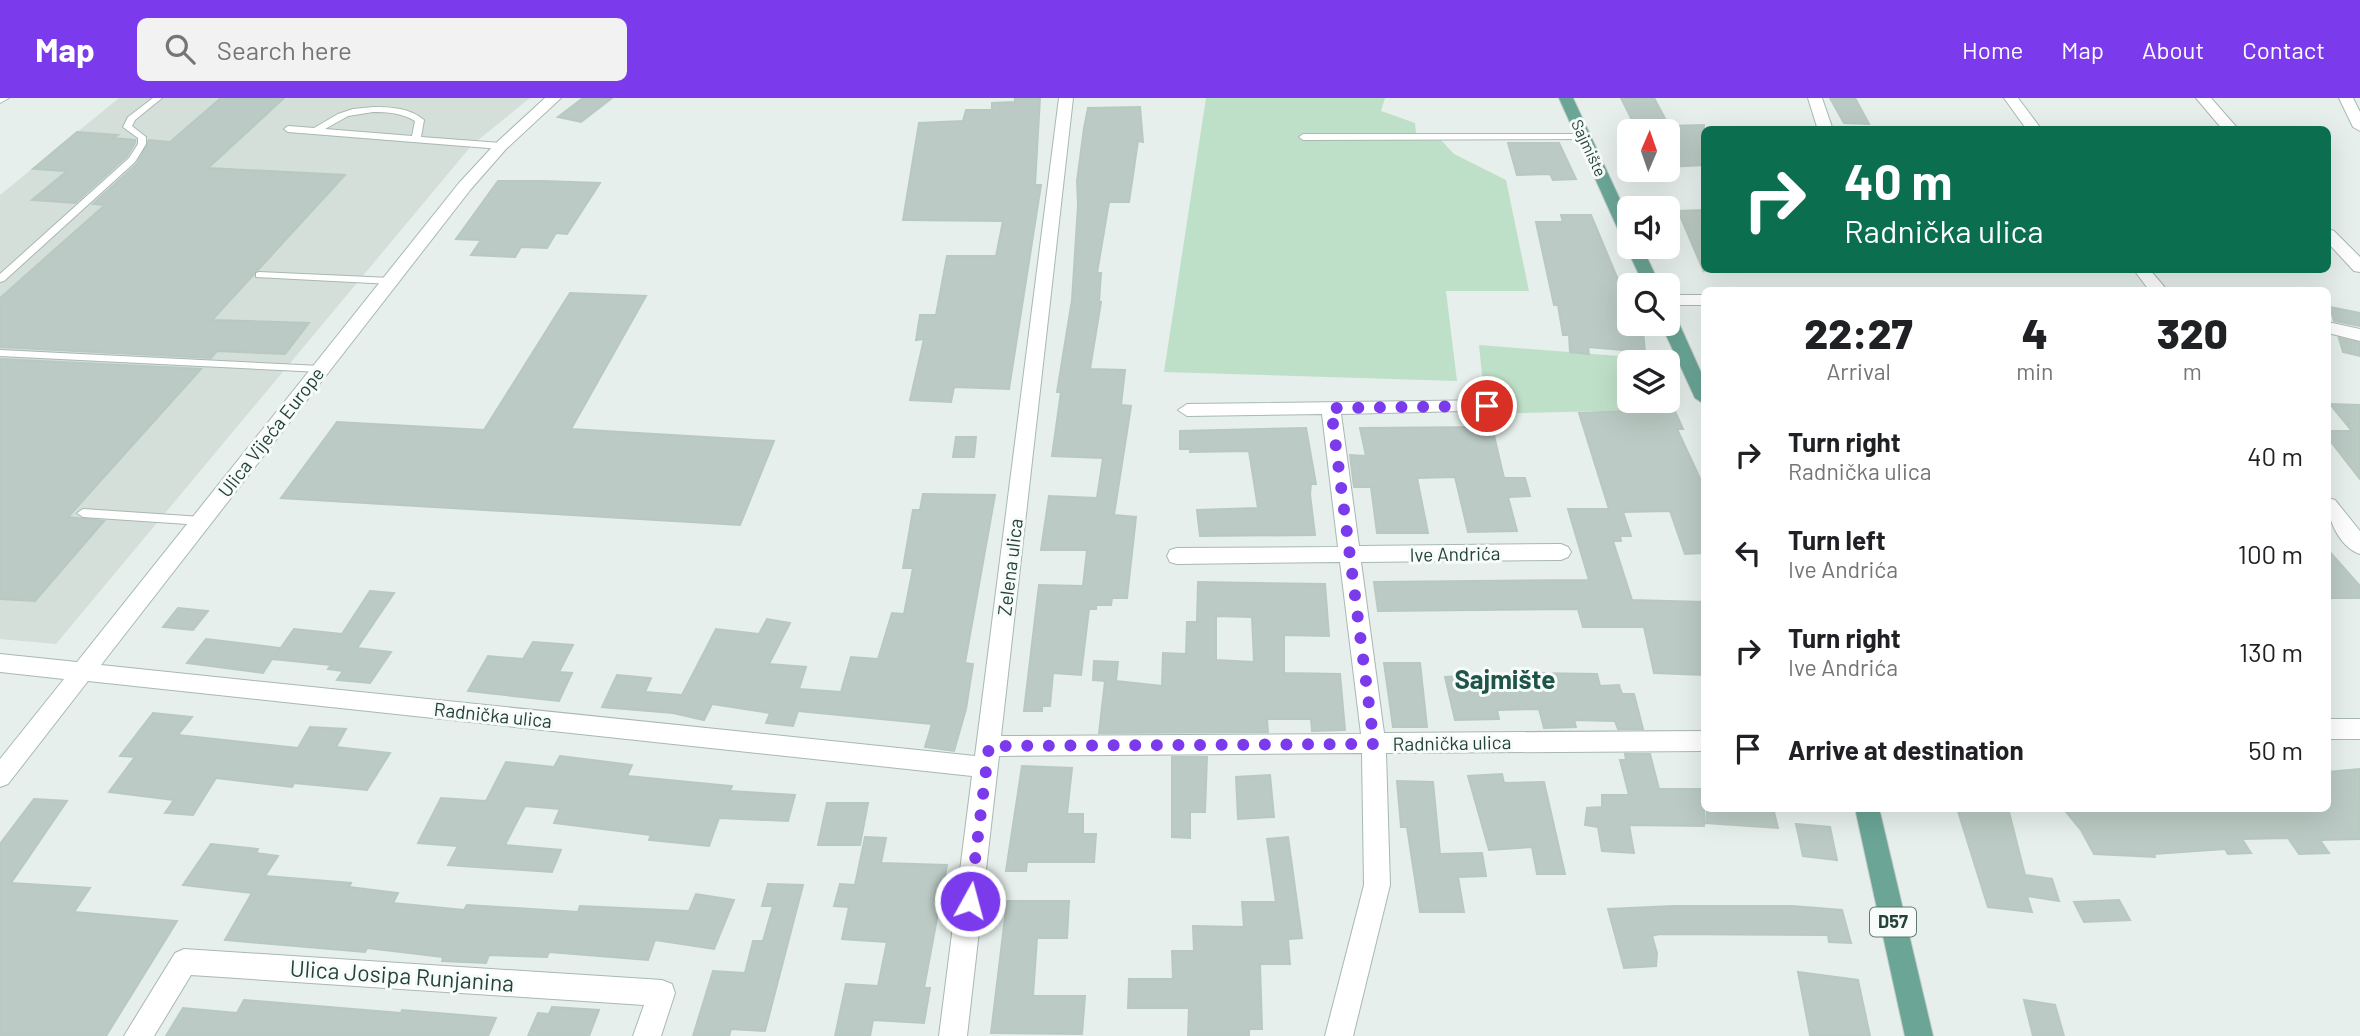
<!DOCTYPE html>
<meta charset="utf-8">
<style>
:root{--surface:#fff;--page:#f2f2f2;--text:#202124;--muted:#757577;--accent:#7c3aed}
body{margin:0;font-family:Barlow,sans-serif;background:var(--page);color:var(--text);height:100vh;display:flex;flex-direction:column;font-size:26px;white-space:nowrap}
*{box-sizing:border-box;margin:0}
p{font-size:23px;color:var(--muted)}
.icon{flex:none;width:38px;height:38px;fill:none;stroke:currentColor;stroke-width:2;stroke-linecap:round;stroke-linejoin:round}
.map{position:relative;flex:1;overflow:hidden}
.side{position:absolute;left:1701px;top:189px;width:630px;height:525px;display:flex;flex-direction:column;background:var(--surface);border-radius:10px;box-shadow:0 7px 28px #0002}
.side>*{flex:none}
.guide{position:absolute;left:1701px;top:28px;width:630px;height:147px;border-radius:10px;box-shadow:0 7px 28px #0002;background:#0b6e4f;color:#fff;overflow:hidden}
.needle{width:46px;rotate:2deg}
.tools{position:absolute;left:1617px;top:21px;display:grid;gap:14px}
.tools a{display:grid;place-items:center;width:63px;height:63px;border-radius:10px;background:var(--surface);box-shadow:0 7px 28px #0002;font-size:35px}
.pin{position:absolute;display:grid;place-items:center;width:60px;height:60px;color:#fff;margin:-30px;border:4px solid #fff;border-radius:50%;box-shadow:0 2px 7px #0007}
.me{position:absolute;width:77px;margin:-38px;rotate:7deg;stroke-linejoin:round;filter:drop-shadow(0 0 5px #0008)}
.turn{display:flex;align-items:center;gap:24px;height:147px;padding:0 28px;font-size:32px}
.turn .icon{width:91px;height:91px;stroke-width:2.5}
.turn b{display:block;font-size:49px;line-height:60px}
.eta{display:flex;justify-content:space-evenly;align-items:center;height:119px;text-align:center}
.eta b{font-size:42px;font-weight:800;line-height:49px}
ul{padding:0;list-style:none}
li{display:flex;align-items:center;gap:21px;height:98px;padding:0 28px}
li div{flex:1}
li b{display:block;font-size:26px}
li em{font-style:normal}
header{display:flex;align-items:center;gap:42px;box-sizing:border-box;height:98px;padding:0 35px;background:var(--accent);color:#fff}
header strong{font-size:33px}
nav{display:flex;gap:38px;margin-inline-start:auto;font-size:24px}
.search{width:490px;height:63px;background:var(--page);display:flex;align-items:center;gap:18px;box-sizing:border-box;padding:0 24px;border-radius:10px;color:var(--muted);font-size:26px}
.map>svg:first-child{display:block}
</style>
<header>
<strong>Map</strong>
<div class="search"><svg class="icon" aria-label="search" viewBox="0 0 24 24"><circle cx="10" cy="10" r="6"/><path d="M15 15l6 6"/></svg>Search here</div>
<nav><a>Home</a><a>Map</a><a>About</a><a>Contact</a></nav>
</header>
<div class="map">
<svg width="2360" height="938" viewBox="0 0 2360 938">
<rect width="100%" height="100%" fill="#e6efeb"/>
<path fill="#d4dfda" d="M119,0H530L472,47L56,546L0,541V97Z"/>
<path fill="#bfe0c8" d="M1206,0H1385L1381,13L1415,25L1416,35L1438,39L1454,56L1506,82L1529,193H1446L1457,283L1164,274Z
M1479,247L1656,261L1658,264H1629V303H1668V287L1678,311L1486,316Z"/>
<path fill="#bbcac4" stroke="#b8c9c2" stroke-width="2" fill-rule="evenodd" d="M221,0H284L208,70L345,77L212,222L309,225L285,256L217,253L211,260L0,249V200L105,107L93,106L137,66L149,42L170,44Z
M583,0H612L581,24L558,19Z
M1015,0H1040L1035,87H1041L1009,291L954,289L951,304L910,302L924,241L916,242L920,217H936L947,158H996L1003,123L903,122L919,25L963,23L966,12H992V5L1015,4Z
M1621,0H1654L1669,28L1704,27V67L1668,69V30H1636Z
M1830,0H1855L1869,26L1844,25Z
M1140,9L1143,44L1138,43L1129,104H1109L1097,175H1101L1099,204H1101L1090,271L1125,272L1121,307L1131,308L1114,417L1136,419L1127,500H1112L1111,507H1096V511H1089L1081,577L1053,575L1050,608H1042V613H1024L1039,487L1083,488L1087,452H1041L1049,398L1097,400L1103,360L1052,358L1061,294H1057L1072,202L1078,107L1077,83L1084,30L1088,10Z
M77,34L118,37L113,40L135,42V45L127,58L75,105L32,102L67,73L33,71Z
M1508,45H1559L1576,81L1553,82L1550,76L1517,77Z
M498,83H543L600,85L567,136L556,135L547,150L521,149L515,159L471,157L481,142L456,141Z
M1704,112V174L1678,113Z
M1561,117H1591L1629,208V226H1637L1643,233L1645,254L1588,249L1589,256L1570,254L1569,237H1563L1558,207H1554L1536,124H1563Z
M570,195L646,198L571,331L774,343L740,427L281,400L337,324L484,332Z
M2330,209L2360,215V228L2334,223Z
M2339,240L2360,245V258L2343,254Z
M0,261L201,271L68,419L104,423L35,503L0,501Z
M2330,306L2360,307V381L2328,340V333H2352Z
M1674,311L1683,331H1677L1704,389V455L1685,456L1670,413L1623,414L1631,438H1620L1621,443H1613L1632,502L1704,504V577L1654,575L1644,529H1583L1578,511L1378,513L1374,484L1589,482L1568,411H1609L1579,315Z
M1492,329L1504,380H1525L1530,398L1508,399L1517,433L1468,434L1455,379L1417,380L1428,435H1377L1371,389H1354L1350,357L1366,358L1360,330Z
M1306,330L1316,386H1311L1310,396L1315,437L1200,438L1197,412L1258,410L1249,353L1190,354V351H1180V333Z
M956,339H976L974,359H953Z
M923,396L995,397L965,565L973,566L966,611L954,653L925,649L932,626L798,613L793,628L766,625L770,615L712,606L704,622L673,615L602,609L617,577L651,580L645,594L682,597L716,531L759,536L767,521L790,525L769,566L806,569L799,591L841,594L851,559L878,561L892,515L904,516L913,470H903L913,412H920Z
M2328,452L2360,488V500H2328Z
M1198,484L1325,486L1329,538L1284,537V575L1340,576L1345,632L1312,633L1311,621H1267L1268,634L1099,635L1105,583L1093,582L1094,563L1118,564L1116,583L1162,588L1163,555L1186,556L1187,524H1197ZM1216,518L1252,519L1254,564L1216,562Z
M370,493L394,495L357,550L391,554L370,585L337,582L343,573L328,571L331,567L272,561L263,575L187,565L206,541L280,550L275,558L294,531L342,536Z
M178,510L208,513L193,532L163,529Z
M533,544L573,547L559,574L572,575L559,603L468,593L488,558L523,561Z
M1384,565H1420L1427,629H1393Z
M1531,575L1597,576L1600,588L1619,587L1622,596H1634L1643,631H1618L1615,623L1574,622L1576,629L1544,630L1539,611L1497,612L1499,621L1455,622L1445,579Z
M153,615L192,619L178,637L298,650L310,629L346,631L336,649L390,655L367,692L294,685L292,689L216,680L193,717L165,715L174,702L109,694L135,659L120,658Z
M1625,656H1650L1659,691H1704V728L1629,727L1634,755L1602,753L1598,729L1585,727L1587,710L1602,709V697H1629L1620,662H1626Z
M560,658L632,667L627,678L732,688L730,693L795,697L788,723L719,720L709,748L649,742L651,737L554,725L560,711L525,708L505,747L561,752L552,774L448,767L458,748L418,745L441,700L486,703L506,664L554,669Z
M1172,659H1207L1205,714H1190V740L1172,739Z
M1022,668L1072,670L1067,716H1083V736H1096L1094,764H1027L1026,773H1006Z
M2360,671V741L2320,742L2329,755L2299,756L2288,740L2242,741L2251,755L2228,756L2225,751L2154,756L2155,759L2094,756L2081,732L2063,710H2328V674Z
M1502,676L1504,685L1544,684L1565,776H1537L1532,749L1489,752L1468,678Z
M1270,677L1274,719L1238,721L1236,679Z
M1397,683L1433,684L1440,756L1482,755L1486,778L1458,779L1464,814H1420L1407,729H1401Z
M34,701L67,703L11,785L90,790L74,814L177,823L106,938H0V746Z
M827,705H868L860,747H818Z
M1707,710H1773L1778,730L1706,725Z
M1957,710H2008L2025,777L2052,781L2059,803L2027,798L2032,814L1988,809Z
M1796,726L1830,729L1837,762L1803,758Z
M865,739L886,740L881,765L947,767L924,890H930L924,925L873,922L870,938H835L846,886L878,888L887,844L842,841L849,809L834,808L840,786L855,787Z
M1288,739L1302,840L1288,841L1290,866H1260L1262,931H1249V938H1188L1189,910H1128L1129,881H1173L1172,853H1194L1193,828L1244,829L1242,804H1276L1267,741Z
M211,746L258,751L256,755L278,758L265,778L351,785L349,789L398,795L393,805L464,812L467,807L578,814L580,808L689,813L696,796L734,802L714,851L655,842L648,862L549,854L547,859L489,857L486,865L442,863L443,859L367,850L365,854L225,842L252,795L183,787Z
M768,786L803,787L765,933L731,931L729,938H693L713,873L745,875L753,843H763L773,808H762Z
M2119,802L2130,822L2084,824L2074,804Z
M1007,803H1069L1067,840H1037L1033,898H1085L1082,936L991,935Z
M1674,808H1792L1842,812L1851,845L1829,844L1828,837L1659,836L1652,838L1657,855L1656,868L1624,870L1608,811Z
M1798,874L1858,882L1870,938L1810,937Z
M244,902L401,915L402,912L496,920L488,938H166L183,910L237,915Z
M2024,902L2055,907L2064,938H2033Z
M552,909L599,912L589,938H528L538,915L549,916Z"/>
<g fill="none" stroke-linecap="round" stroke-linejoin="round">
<defs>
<path id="lane" d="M153,0H162L135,22L132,28L146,39V46L135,64L4,183L0,184V176L129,60L138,46V40L123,29L128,19Z
M373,9C391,9 410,10 424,22L421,39L501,45L505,48L501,51L288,34L284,31L288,28L314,30L338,16L353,11ZM373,14C388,14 402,15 415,23L412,38L325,31L348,18Z
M1584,36L1587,37V41L1303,42L1299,39L1303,36Z
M259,174L391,180L396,183L391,186L256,179V175Z
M0,252L321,268L326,271L321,274L0,258Z
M83,411L202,419L208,423L202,427L83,419L77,415Z"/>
<path id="street" d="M0,0H9L0,5Z
M545,0H561L506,51L471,91L101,567L975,658L1059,0H1073L1001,638L1361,636L1340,464L1177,466L1170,464L1167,458L1170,452L1177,450L1338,449L1322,316L1187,318L1178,312L1187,306L1498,302L1507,308L1505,312L1341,316L1359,448L1561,446L1568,449L1571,454L1568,459L1561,462L1361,464L1384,635L1704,633V653L1386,655L1390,787L1353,938H1325L1364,787L1362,655L999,658L967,938H939L972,678L88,583L8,686L0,689V661L64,581L0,574V556L77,564L459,85L496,45Z
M1808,0H1822L1833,32H1818Z
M2004,0H2018L2042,32H2027Z
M2196,0H2211L2239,32H2223Z
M2339,0H2353L2360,14V33L2353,29Z
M2328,131L2334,133L2360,159V174L2354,173L2328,145Z
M2134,172H2150L2167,192H2149Z
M1668,197H1704V207H1668Z
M2328,224L2360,231V243L2328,235Z
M2328,400L2335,402L2360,433V456C2339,449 2326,419 2328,400Z
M2328,621H2360V641H2328Z
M184,851L662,882L672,886L675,895L661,938H633L644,907L191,877L154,938H124L175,855Z"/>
<path id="primary" d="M1559,0H1573L1629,121V143L1621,138Z
M1628,145L1629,149H1642L1660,187H1644L1626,149Z
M1668,216L1677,221L1704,281V306L1695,300L1661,226H1668Z
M1855,710H1879L1933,938H1905Z"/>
</defs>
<use href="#lane" stroke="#a8b8b2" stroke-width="2"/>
<use href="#street" stroke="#a8b8b2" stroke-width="2"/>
<use href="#primary" stroke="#c2cac8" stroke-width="2"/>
<use href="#lane" fill="#fff" fill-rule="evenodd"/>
<use href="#street" fill="#fff" fill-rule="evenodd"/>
<use href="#primary" fill="#6aa596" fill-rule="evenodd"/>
</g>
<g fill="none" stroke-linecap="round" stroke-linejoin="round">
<path stroke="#7c3aed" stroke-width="12" stroke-dasharray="0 21.6" d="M970,803L989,648L1374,646L1331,310L1487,308"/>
</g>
<g text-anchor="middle" stroke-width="6" stroke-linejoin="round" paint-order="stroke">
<g font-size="16" fill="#24423a" stroke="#f7fbf9">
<text transform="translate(1589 50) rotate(65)" y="6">Sajmište</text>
</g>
<rect fill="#f7fbf9" stroke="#637a73" stroke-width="2" x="1870" y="809.5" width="46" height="29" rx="5"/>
<g font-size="18" font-weight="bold" fill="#24423a">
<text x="1893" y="830">D57</text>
</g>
<g font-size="19" fill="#24423a" stroke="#f7fbf9">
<text transform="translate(271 334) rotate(-52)" y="7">Ulica Vijeća Europe</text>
<text transform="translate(1455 456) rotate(-1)" y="7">Ive Andrića</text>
<text transform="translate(1010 469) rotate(-83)" y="7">Zelena ulica</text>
<text transform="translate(493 617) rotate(6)" y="7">Radnička ulica</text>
<text transform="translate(1452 645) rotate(-1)" y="7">Radnička ulica</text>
</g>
<g font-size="23" fill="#24423a" stroke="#f7fbf9">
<text transform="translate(402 878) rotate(4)" y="8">Ulica Josipa Runjanina</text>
</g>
<g font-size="26" font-weight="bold" fill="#1f5548" stroke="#f7fbf9">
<text x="1505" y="591">Sajmište</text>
</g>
</g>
</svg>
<div class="tools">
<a><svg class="needle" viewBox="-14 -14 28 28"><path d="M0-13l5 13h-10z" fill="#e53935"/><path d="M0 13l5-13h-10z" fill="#757577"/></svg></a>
<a><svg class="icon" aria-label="sound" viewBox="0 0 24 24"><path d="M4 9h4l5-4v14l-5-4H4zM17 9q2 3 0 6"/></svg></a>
<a><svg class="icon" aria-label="search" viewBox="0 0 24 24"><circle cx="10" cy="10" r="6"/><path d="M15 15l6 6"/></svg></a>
<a><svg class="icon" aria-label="layers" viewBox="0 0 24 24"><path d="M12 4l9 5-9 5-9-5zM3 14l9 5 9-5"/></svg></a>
</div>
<div class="pin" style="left:1487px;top:308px;background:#d93025"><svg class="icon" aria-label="arrive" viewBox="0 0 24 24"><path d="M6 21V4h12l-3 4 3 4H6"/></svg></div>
<svg class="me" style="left:970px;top:803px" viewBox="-20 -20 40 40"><circle r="17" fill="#7c3aed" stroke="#fff" stroke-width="3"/><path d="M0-11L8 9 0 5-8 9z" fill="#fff"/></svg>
<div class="guide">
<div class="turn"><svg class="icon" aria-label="right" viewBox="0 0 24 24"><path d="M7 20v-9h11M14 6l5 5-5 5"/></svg><div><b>40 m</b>Radnička ulica</div></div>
</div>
<section class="side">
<div class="eta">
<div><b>22:27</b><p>Arrival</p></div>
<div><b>4</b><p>min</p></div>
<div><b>320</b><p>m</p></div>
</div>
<ul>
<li><svg class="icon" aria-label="right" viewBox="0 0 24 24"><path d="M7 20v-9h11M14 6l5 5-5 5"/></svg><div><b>Turn right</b><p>Radnička ulica</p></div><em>40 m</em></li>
<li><svg class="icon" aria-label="left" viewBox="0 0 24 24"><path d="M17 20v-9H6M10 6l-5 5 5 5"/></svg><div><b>Turn left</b><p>Ive Andrića</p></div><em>100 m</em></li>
<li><svg class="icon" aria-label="right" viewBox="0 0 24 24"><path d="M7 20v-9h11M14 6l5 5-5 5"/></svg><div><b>Turn right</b><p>Ive Andrića</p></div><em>130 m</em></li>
<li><svg class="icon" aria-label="arrive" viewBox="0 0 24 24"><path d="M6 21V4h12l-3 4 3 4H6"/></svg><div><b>Arrive at destination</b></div><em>50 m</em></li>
</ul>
</section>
</div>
